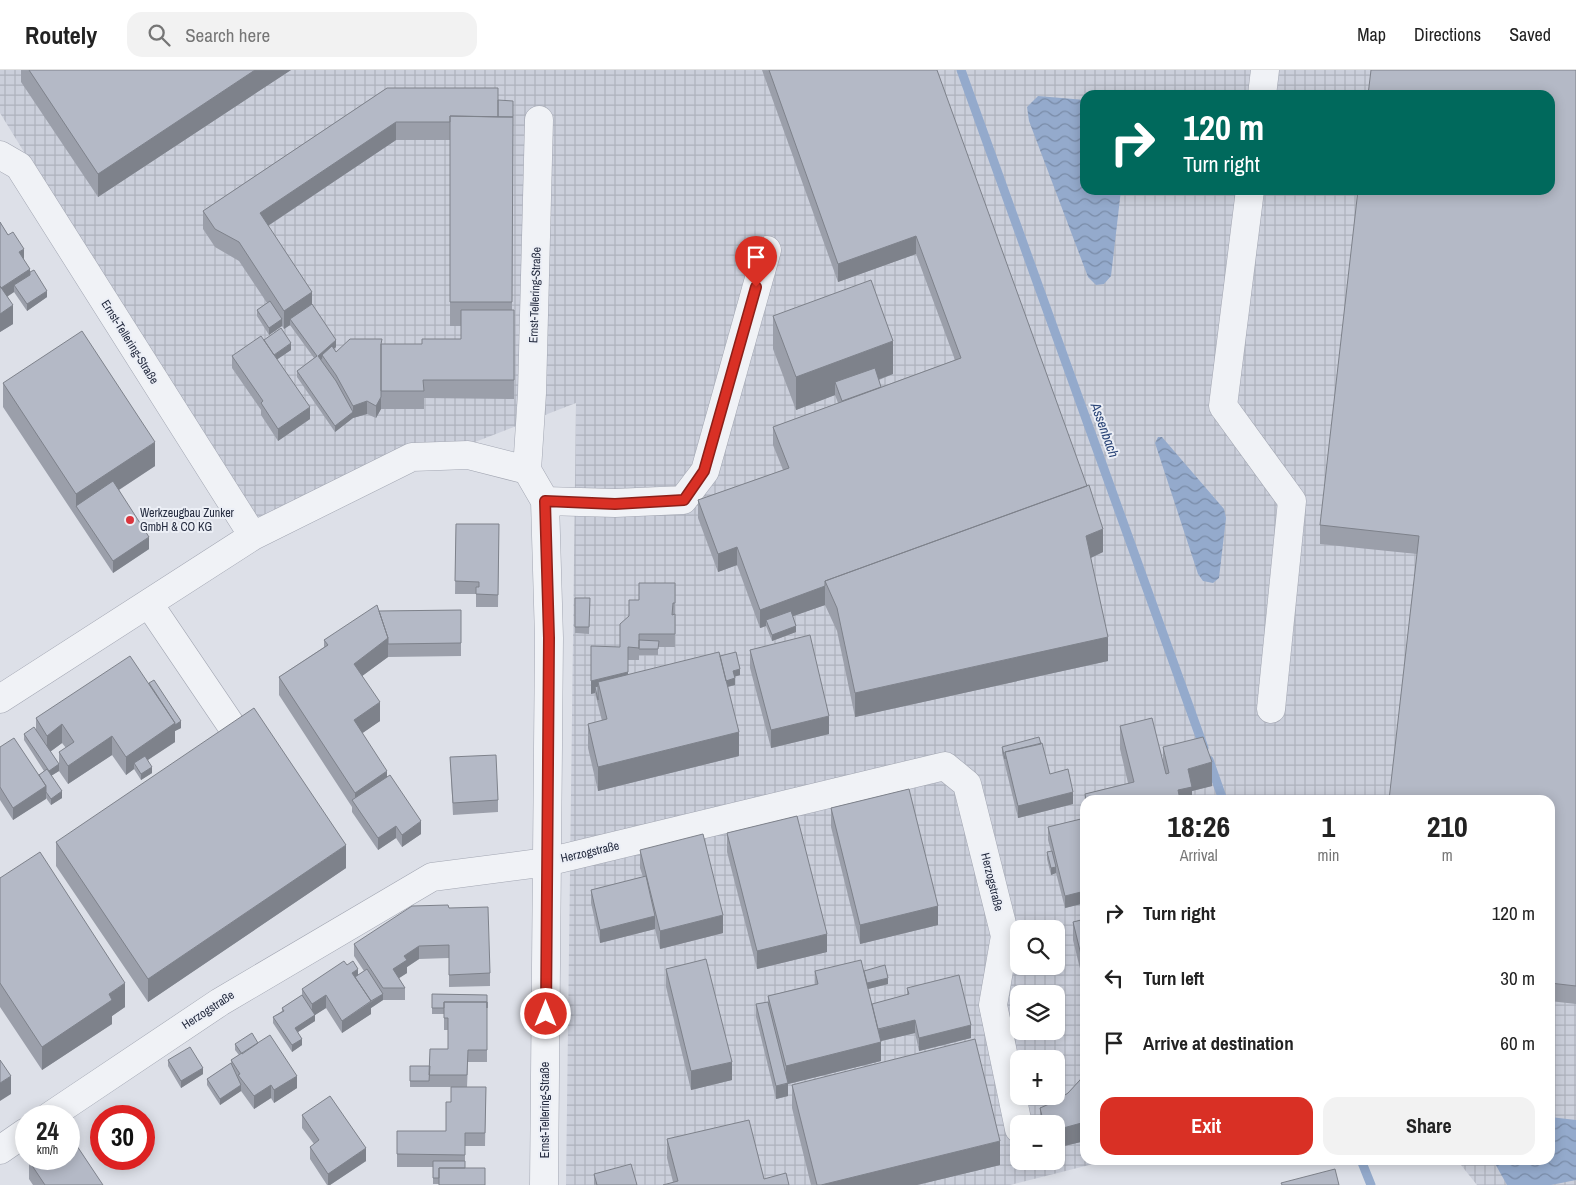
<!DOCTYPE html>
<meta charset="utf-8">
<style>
:root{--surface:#fff;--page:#f2f2f2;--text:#222;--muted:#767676;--line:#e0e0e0;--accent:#d93025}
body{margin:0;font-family:"Archivo Narrow",sans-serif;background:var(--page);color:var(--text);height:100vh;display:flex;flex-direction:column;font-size:19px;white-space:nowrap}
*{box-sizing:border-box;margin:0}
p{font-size:16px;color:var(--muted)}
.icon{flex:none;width:28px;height:28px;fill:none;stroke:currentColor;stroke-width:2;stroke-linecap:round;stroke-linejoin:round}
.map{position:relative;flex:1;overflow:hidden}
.drawer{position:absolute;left:1080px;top:725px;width:475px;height:370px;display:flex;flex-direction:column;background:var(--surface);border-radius:15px;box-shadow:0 2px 12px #0003}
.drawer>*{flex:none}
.top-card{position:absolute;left:1080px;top:20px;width:475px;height:105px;border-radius:15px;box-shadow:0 2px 12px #0003;background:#00695c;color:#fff;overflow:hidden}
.fabs{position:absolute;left:1010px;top:850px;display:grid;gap:10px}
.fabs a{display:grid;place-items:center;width:55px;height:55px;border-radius:10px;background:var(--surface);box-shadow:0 2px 12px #0003;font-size:25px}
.speed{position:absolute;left:15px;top:1035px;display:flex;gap:10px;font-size:25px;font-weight:700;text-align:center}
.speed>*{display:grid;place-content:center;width:65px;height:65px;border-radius:50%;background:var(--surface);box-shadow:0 2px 12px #0003;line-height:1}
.speed small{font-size:12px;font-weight:400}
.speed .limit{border:8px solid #d22;background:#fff;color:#111}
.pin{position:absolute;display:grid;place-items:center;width:42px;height:42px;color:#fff;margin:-51px -21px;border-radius:50% 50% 50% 0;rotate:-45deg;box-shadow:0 0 5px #0007}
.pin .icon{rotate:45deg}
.me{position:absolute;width:55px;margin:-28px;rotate:0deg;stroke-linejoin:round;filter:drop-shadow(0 0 4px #0008)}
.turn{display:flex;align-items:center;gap:18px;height:105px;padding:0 20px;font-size:22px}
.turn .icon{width:65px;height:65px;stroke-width:2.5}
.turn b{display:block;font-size:35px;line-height:42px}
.eta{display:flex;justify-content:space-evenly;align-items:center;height:85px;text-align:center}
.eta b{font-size:30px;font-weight:800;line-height:35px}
.button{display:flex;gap:10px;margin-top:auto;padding:10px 20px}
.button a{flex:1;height:58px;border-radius:15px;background:var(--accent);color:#fff;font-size:20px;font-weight:800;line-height:58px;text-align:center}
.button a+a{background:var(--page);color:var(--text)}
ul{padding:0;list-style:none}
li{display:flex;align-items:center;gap:15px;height:65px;padding:0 20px}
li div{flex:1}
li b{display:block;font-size:19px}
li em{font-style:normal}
header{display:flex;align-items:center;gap:30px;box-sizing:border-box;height:70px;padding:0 25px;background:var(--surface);border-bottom:1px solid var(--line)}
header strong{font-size:24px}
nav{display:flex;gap:28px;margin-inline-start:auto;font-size:18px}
.search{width:350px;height:45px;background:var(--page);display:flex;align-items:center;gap:12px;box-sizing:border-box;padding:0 18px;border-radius:15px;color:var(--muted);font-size:19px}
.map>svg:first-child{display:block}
</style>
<header>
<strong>Routely</strong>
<div class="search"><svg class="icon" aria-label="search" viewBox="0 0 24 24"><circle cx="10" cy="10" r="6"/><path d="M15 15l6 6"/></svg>Search here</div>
<nav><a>Map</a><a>Directions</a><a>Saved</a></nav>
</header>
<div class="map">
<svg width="1576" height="1115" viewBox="0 0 1576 1115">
<defs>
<pattern id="industrial-grid" width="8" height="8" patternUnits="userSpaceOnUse" patternTransform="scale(1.25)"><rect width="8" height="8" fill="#cbcfdb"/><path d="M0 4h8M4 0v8" fill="none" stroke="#aeb2bd"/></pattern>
<pattern id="water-waves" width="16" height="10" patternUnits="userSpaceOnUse" patternTransform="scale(1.25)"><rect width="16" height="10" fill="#94aacc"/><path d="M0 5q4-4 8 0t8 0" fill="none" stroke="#798ba7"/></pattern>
</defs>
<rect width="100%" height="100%" fill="#dde0e8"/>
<path fill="url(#industrial-grid)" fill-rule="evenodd" d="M0,0H1576V1115H1477L1457,1090H1550V730H1085V1090H1109L1010,1115H566L576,333L255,457L0,43ZM1085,25H1550V120H1085ZM1019,859H1056V896H1019ZM1019,924H1056V961H1019ZM1019,989H1056V1026H1019ZM1019,1054H1056V1091H1019Z"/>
<path fill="url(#water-waves)" d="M1038,26L1085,30V120H1121L1111,206L1104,214L1096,215L1088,207L1029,51L1027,37Z
M1158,367H1162L1224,439L1226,448L1219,508L1213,513L1203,511L1198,504L1155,373Z
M1550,1047L1576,1050V1110L1551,1115H1507L1493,1090H1550Z"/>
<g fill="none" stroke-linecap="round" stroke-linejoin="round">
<path stroke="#94aacc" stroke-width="9" d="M961,0L1204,678
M1209,690L1223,730
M1361,1090L1371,1115"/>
<defs>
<path id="minor" d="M1262,25L1265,0
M0,85L19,96L253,466L0,629
M1250,120L1223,336L1292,431L1271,639
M527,400L532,323L539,50
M545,431L615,433L683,430L705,401L767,180
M253,466L412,387L468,385L527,400L545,431L549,568L544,1115
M149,534L237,664
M50,1046L220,932L432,807L547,792L945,696L967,714L1005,866L993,935L1019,1059
M0,1080L26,1062"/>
</defs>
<use href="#minor" stroke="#a2a6b2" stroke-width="29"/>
<use href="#minor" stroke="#f0f2f6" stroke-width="28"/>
</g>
<path fill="#9b9faa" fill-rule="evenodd" d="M21,0H291L98,127L21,12Z
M762,0H937L1103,482L1091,488L1108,591L855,647L837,561L825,535L793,546L796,562L772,571L766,556L760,558L737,495L718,502L698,448V430L783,400L773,375V357L838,333L835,325L796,340L773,279V246L893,304L879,310L881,317L955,290L916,184L838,212Z
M1576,0V934L1550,931V730L1417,484L1320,474V455Z
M387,18L498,31L513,71L512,240H514V329L424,328V339H381L376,348L367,344L353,348L335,362L297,307V301L314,288L290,255L284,259L282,256L269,265L257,246V240L267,233L239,191L215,177L203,159V141ZM396,70H450V256H461V269L422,274H382L336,282L334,279L336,277L268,156Z
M0,152L24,190L30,202L47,227L27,241L14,222L7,227L13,254L0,262Z
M264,270L291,280L277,289L310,349L278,371L261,345V340L232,298V286Z
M3,313L155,396L119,420L149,479L113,503L3,337Z
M456,454H499L498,537H476V524H455Z
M675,513V577H658V585H639V590H628V605L720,586L740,605L734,607L735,615L728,617L739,686L598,721L588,678V654L602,651L595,623L591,624L620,577L629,546L639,530Z
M575,528H590L589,564L575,563Z
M461,540V586L388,587L362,606L380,651L362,663L421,764L402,777L396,768L378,780L352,742V737L279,625V607L324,577V570L379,541Z
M750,580L829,664L771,678L750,598Z
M149,613L181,658L175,661V672L148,690L152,703L141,710L134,699L126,705L112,685L68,714L59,701L51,706L62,728L51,735L46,728L13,750L0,730V677L39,705L44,701L24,670V664L36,660V648ZM62,673L66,678L59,682V694L50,682Z
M1120,656L1163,692V677L1212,716L1192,721V730H1085V833L1065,838L1056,803L1051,805L1047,789V782L1051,781L1048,770V757L1085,748V724L1128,713L1120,679Z
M1041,674L1050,704L1073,734L1018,748L1002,683V677Z
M450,687L498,730V742L453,745Z
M831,738L938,855L860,874L831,757Z
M727,763L827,882L757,899L727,782Z
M56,772L346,798L148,932L56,796Z
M640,780L723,863L660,879L655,859L600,873L591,833V820L643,807L640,798Z
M0,808L125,937L112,946V954L42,1000L0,937Z
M449,838L490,903V916L449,917V888L419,889L407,897V903L399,908L405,918V930H383L371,938V944L342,963L326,938L315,945V951L298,962L302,975L292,982L273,953V947L282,941V938L302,925V919L347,895L358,905L364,901L354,886V874Z
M1085,849V919L1073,870V852Z
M666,899L732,1010L691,1020L666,917Z
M815,901H864L888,914L868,919L872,934L907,925V918L971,968L919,981L915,963L881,971V991L788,1014V1026L776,1029L756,947V934L768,932V926L815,914Z
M432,924L487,925V992H468L467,1017H486L485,1076H465V1098L439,1114H433V1097H397V1061H446L451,1032V1017H410V996H430L448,979V960H444V944H432Z
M258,973L297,1018L274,1033L271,1028L254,1039L241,1021L220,1035L207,1015V1009L231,994V990L239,985L235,980V974Z
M168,990L203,1004L181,1018L168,996Z
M1080,1010L1085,1071L1056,1078V1054H1040V1038L1056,1031L1068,1023Z
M792,1015L1000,1095L917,1115H811L792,1038Z
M302,1045L366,1091L330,1115H327L310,1089V1077L314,1074L302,1058Z
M667,1069L764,1109L789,1115L673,1112L667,1088Z
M29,1091L103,1115H33L29,1109Z
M594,1104L637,1115H594Z"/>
<path fill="#7e828b" d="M255,0H291L98,127V104Z
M396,52V70L260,161V143Z
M916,166V184L838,212V194Z
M24,179V192L19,182Z
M30,199V211L14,215V222L0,231V219Z
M47,221V227L27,241V234Z
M312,222V240L290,249V255L284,259V241Z
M13,235V254L0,262V244Z
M282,249V256L269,265V258Z
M336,270V277L323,288L322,285V289L318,292V286Z
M893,271V304L839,324L835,312V325L796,340V307Z
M291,273V280L272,293V287Z
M381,327V339L376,348V336Z
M367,331V344L353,348L335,362V356L353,342V336Z
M310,337V349L278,371V359Z
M155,372V396L82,444L76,436V448V424Z
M1103,459V482L1086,490V466Z
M149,467V479L113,503V491Z
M737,477V495L718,502V484Z
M825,516V535L768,555L766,550V556L760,558V540Z
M796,556V562L772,571V565Z
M1108,567V591L855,647V623Z
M388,568V587L354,612V594Z
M740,599V605L733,607V601Z
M628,602V614L598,612V622L595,617V623L591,624V611Z
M735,608V615L722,618V612Z
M380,632V651L354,669V650Z
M829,646V664L771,678V660Z
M181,651V658L175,661V672L137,697L134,693V699L126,705V687L175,653Z
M62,654V673L47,684V666Z
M739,662V686L598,721V697Z
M112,666V685L68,714V696Z
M1212,692V716L1192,721V730H1178V720L1188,699Z
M59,694V701L49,707V701Z
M152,697V703L141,710V704Z
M387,701V719L355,734V723Z
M46,716V729L13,750V738Z
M62,721V728L51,735V729Z
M1073,722V734L1018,748V736Z
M421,751V764L402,777V765Z
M396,756V768L378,780V768Z
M346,775V798L148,932V909Z
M1056,797V803L1051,805V798Z
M1085,821V833L1065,838V826Z
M938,836V855L860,874V855Z
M723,845V863L660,879V861Z
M655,846V859L600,873V860Z
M827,864V882L757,899V881Z
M419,876V889L407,897V903L393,912V899L404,886Z
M358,899V912L352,903Z
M888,908V914L864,920V914Z
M125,913V937L112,946V954L42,1000V977L109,924Z
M383,924V930L371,938V944L342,963V951Z
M326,925V938L315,945V951L295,964V958L312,946V934Z
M915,950V963L877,972V960Z
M971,955V968L919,981V968Z
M302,969V975L292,982V975Z
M881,972V991L788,1014V1026L776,1029V1016L786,1014V996Z
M732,992V1010L691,1020V1001Z
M203,998V1004L181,1018V1011Z
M11,1006V1024L0,1031V1013Z
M297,1006V1018L274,1033V1020Z
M241,1015V1021L220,1035V1029Z
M271,1015V1028L254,1039V1026Z
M1085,1052V1071L1056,1078V1060Z
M1000,1071V1095L917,1115H821Z
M366,1078V1091L330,1115H328V1104Z"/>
<path fill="#b4b9c6" stroke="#7e828b" d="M29,0H255L98,104Z
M769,0H937L1087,416L825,511V516L760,540L737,477L718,484L698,430L789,398L773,357L961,288L916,166L838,194Z
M1371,0H1576V916L1550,913V730H1389L1419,466L1320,455L1358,120H1550V25H1368Z
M387,18H498V47L450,46V52H396L260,143L312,222L284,241L239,172L215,159L203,141Z
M498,30L513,31V47H498Z
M450,46L513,47L512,232H450Z
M0,152L8,165L13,162L24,179L19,182L30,199L1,218L0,216Z
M34,200L47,221L27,234L14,215L30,205V202Z
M871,210L893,271L796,307L773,246Z
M0,216L13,235L0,244Z
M270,231L282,249L269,258L257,240Z
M312,234L336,270L318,286L336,311L353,342L335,356L297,301L317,286L290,249Z
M461,240H514V310H423L424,321H381V274H422V269H461Z
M281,258L291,273L274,285L264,270Z
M82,261L155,372L76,424L3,313Z
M261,266L310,337L278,359L261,333L263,331L232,286Z
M350,269H382L381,274V327L376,336L367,331L353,336L336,305L322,285L332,276L336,282Z
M875,298L881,317L842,331L835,312Z
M113,411L149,467L113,491L76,436Z
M1089,415L1103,459L1086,466L1108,567L855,623L837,538L825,511Z
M456,454H499L498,525L476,524V517H479V512L455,511Z
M639,513H675V533H673L672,545L675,544V564H639V578L628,577V602L591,611V576L620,577V554L629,546V530H639Z
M575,528H590L589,557H575Z
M377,535L388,568L354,594L380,632L354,650L387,701L355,723L279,607L328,575L324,570Z
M461,540V573L388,574V568L379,541Z
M791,541L796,556L772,565L766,550Z
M810,565L829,646L771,660L750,580Z
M639,570L659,571L658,579H639Z
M719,582L739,662L598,697L588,654L607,649L598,612Z
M736,582L740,599L733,601L735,608L726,611L720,586Z
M130,586L175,653L126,687L112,666L68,696L59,682L74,672L62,654L47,666L36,648Z
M154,610L181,651L175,655V653L149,613Z
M598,616V630L595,617Z
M254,638L346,775L148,909L56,772Z
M1152,648L1166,704L1169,703L1163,677L1203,667L1212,692L1188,699L1192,717L1178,720L1180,730H1086L1085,724L1134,712L1120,656Z
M34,657L59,694L49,701L24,664Z
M1039,667L1041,674L1005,682V689L1002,677Z
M14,668L46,716L13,738L0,717V677Z
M1042,673L1050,704L1068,699L1073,722L1018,736L1005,682Z
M496,685L498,730L453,733L450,687Z
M145,686L152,697L141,704L134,693Z
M47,699L62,721L51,729L46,722V716L39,705Z
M390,705L421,751L402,765L396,756L378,768L352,730Z
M909,719L938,836L860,855L831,738Z
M797,746L827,864L757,881L727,763Z
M1085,748V821L1065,826L1048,757Z
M703,764L723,845L660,861L640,780Z
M1052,781L1056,797L1051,798L1047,782Z
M40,782L125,913L109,924L112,930L42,977L0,913V808Z
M646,806L655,846L600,860L591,820Z
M448,835L449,838L488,837L490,903L449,905V875L419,876L404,886L407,890L393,899L405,918H383L354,874L412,836Z
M1085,849V901L1073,852Z
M706,889L732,992L691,1001L666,899Z
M861,890L881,972L786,996L768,926L818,914L815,901Z
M344,891L347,895L353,891L358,899L352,903L371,931L342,951L326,925L312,934L302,919Z
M885,895L888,908L867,913L864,901Z
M367,899L383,924L371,931L355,907Z
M959,905L971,955L919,968L915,950L878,959L872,934L909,924L907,918Z
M432,924L487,925V938V932H444V938H432Z
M302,925L315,945L295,958L302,969L292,975L273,947L284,941L282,938Z
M444,932H487V980H468L467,1005H429L430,979H448V948H444Z
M768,932L788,1013L776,1016L756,934Z
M252,963L258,973L242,984L235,974Z
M270,965L297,1006L274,1020L271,1015L254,1026L238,1005L240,1004L231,990Z
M975,969L1000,1071L821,1115H817L792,1015Z
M190,977L203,998L181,1011L168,990Z
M0,990L11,1006L0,1013Z
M231,993L241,1015L220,1029L207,1009Z
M410,996H430L429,1011H410Z
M1085,1002V1052L1056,1060V1054H1044L1040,1038L1056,1031L1068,1023L1080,1010Z
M451,1017H486L485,1063H465V1085L397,1084V1061H446V1032H451Z
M330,1026L366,1078L328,1104L310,1077L319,1070L302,1045Z
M749,1050L764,1109L786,1103L789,1115H663L678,1111L667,1069Z
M69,1064L103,1115H45L29,1091L33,1089H69Z
M433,1091H465V1098H439V1108H433Z
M631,1094L637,1115H597L594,1104Z
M439,1098H485V1115H439Z
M1335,1099L1339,1115H1282L1281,1113Z"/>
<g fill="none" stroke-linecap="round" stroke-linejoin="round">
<defs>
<path id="route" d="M546,944L549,568L545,431L615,434L684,430L704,401L756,217"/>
</defs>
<use href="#route" stroke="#8d1f18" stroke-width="12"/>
<use href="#route" stroke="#d93025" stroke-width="9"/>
</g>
<circle fill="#da353d" stroke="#eceff6" stroke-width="2" cx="130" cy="450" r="5"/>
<g text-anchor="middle" stroke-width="4" stroke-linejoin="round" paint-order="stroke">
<g font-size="12" fill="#252c40" stroke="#eceff6">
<text transform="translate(535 225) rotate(-88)" y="4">Ernst-Tellering-Straße</text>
<text transform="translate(130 272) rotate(58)" y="4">Ernst-Tellering-Straße</text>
<text transform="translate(590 782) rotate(-13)" y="4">Herzogstraße</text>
<text transform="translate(992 812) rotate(76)" y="4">Herzogstraße</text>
<text transform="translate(208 940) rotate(-33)" y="4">Herzogstraße</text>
<text transform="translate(545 1040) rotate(-90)" y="4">Ernst-Tellering-Straße</text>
</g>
<g font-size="12" fill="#252c40" stroke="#eceff6" text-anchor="start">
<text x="140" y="447">Werkzeugbau Zunker<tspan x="140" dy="14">GmbH &amp; CO KG</tspan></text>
</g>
<g font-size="14" font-style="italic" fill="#2c4678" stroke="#eceff6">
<text transform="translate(1105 360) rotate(70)" y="5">Assenbach</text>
</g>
</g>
</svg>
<div class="fabs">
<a><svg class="icon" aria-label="search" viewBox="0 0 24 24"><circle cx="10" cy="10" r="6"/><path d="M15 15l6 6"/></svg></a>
<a><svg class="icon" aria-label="layers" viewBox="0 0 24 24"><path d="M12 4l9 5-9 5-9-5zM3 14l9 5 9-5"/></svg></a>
<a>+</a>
<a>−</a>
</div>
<div class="speed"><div>24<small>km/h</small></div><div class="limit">30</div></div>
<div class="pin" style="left:756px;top:217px;background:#d93025"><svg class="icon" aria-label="arrive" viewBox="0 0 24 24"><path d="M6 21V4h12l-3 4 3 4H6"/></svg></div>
<svg class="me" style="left:546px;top:944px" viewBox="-20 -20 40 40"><circle r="17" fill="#d93025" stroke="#fff" stroke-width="3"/><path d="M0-11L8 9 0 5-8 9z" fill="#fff"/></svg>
<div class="top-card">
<div class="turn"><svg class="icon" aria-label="right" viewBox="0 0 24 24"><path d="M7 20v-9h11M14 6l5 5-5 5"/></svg><div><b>120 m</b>Turn right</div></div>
</div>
<section class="drawer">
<div class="eta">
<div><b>18:26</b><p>Arrival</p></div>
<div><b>1</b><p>min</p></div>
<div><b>210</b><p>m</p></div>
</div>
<ul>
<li><svg class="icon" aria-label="right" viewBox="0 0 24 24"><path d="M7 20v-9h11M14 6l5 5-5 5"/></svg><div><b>Turn right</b></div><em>120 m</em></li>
<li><svg class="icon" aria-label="left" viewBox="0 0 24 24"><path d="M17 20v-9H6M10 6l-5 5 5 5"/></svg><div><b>Turn left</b></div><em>30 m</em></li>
<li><svg class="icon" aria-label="arrive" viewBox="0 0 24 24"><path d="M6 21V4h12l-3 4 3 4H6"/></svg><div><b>Arrive at destination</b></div><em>60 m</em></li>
</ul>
<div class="button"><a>Exit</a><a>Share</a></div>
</section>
</div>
